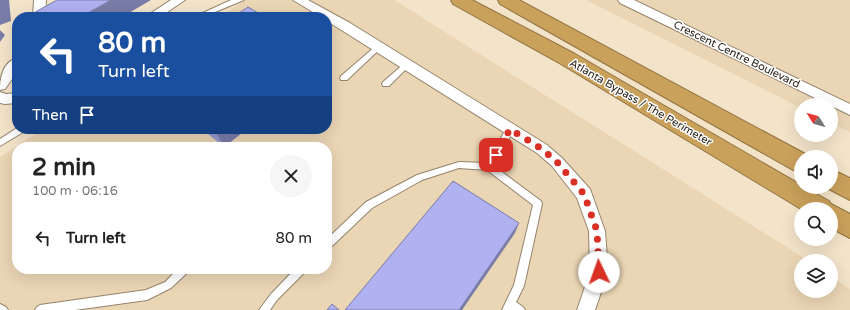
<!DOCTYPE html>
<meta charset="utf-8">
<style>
:root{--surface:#fff;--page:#f6f6f6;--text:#222;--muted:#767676}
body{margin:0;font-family:"Varela Round",sans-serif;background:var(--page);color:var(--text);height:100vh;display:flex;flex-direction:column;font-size:15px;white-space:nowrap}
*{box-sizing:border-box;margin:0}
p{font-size:13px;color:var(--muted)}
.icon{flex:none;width:22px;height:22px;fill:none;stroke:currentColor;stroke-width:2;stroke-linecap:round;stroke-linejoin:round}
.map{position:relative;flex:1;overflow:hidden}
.details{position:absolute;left:12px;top:142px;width:320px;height:132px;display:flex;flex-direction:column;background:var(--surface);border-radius:16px;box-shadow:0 4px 16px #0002}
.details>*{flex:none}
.banner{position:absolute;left:12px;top:12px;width:320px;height:122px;border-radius:16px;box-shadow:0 4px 16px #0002;background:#1a4fa0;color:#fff;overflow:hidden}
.needle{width:26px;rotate:307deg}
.controls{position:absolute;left:794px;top:98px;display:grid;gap:8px}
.controls a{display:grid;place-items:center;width:44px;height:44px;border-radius:50%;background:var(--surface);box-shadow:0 4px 16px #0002;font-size:20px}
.pin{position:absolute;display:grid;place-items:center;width:34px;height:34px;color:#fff;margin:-17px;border-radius:8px;box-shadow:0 2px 6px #0006}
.me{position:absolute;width:44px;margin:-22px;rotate:357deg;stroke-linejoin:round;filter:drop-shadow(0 0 3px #0008)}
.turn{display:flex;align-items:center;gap:14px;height:84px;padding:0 20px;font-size:18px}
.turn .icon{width:52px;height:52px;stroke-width:2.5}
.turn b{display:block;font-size:28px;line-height:34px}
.then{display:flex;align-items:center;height:38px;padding:0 20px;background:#0003;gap:8px;font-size:15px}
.round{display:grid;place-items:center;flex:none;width:42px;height:42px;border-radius:21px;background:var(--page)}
.summary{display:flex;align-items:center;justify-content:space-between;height:68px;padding:0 20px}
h1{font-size:24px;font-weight:800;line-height:30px}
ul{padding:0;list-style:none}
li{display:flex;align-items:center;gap:12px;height:56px;padding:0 20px}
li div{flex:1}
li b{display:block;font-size:15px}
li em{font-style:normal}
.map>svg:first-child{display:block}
</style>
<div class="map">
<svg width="850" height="310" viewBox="0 0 850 310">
<rect width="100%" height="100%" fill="#f3e3c9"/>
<path fill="#ead5b4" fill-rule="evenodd" d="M246,0H394L809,261H801V291H831V276L850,289V310H0V157L43,129H327V17H219ZM17,147H327V269H17Z
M586,0H850V132L831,123V105H801V108Z"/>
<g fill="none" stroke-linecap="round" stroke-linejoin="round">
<defs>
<path id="service" d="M231,0H244L203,17H194Z
M377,45H381L382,47L347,80H341L340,78L341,76Z
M406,62H410L411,64L389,86H383L382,84L383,82Z
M510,126L514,129L494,166L541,201L542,204L524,286L516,302L523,307L525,310H502L514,285L533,205L487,170L459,168L422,180L372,208L330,248L327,249V239L366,202L417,175L459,162L487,163L507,127Z
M17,128L26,129L25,131L0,146V139Z
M178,269H190L188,272L171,288L147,300L75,310H35L37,307L40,305L146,290L165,282Z
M295,269H307L305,272L277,300L270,310H259L271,294Z
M0,304L6,307L8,310H0Z"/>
<path id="minor" d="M34,0H46L45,17H33Z
M171,0H185L160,17H145Z
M293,0H308L350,23L547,145L562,158L590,189L605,231L608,272L595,310H577L590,272L589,231L577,198L552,166L537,153L327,21V17H321Z
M618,0H634L850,104V115L620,3Z
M17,58V72L5,89L0,90C0,78 3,62 17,58Z
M0,92L6,94L17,93V103L5,104L0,103Z"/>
<path id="motorway" d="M451,0H472L575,54L801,185V187H804L829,201L831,204L850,214V238L831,228V209H801L561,64L453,4Z
M498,0H519L809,156L801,157V172L793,170L500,4Z
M831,169L850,178V200L825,187H831Z"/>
</defs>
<use href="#service" stroke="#94846d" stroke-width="2"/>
<use href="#minor" stroke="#94846d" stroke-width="2"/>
<use href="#motorway" stroke="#8f7241" stroke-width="2"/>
<use href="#service" fill="#fff" fill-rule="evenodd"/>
<use href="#minor" fill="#fff" fill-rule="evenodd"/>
<use href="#motorway" fill="#caa15b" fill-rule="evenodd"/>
</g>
<path fill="#9698ce" d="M202,129H247L224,147Z"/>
<path fill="#7a7ca8" d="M0,0H9L11,21L0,25Z
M111,0H151L122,17H81Z
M0,30L5,35L0,42Z
M223,129H247L224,147L217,134Z
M519,223L515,233L462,310H459Z"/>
<path fill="#afb1f0" stroke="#7a7ca8" d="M57,0H111L81,17H33L30,15Z
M248,7L265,17H233Z
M210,129H223L217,134Z
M453,181L519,223L459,310H345Z
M332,304L339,310H327Z"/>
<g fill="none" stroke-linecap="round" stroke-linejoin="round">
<path stroke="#d93025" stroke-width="7" stroke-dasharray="0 12.6" d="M496,155L510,129L542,149L557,162L584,194L597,231L599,272"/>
</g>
<g text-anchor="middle" stroke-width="3" stroke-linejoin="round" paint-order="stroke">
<g font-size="11" fill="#211b11" stroke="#fff">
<text transform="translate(737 54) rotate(26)" y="4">Crescent Centre Boulevard</text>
<text transform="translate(641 102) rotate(30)" y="4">Atlanta Bypass / The Perimeter</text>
</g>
</g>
</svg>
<div class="controls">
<a><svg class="needle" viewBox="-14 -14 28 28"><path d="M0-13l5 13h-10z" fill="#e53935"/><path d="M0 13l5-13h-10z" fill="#767676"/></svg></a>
<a><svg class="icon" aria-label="sound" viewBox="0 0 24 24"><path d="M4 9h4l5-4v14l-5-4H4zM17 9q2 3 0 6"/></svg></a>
<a><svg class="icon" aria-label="search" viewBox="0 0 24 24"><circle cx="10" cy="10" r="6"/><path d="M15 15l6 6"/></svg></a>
<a><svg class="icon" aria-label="layers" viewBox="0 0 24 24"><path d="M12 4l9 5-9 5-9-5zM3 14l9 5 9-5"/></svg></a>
</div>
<div class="pin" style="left:496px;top:155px;background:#d93025"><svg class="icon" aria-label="arrive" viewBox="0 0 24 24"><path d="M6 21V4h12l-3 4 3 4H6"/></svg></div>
<svg class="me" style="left:599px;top:272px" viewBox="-20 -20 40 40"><circle r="19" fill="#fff"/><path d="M0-13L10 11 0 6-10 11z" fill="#d93025"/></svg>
<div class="banner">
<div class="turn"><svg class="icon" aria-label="left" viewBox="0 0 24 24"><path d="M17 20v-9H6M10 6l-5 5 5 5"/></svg><div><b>80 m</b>Turn left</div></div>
<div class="then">Then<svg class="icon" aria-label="arrive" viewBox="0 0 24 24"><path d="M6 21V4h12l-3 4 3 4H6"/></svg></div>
</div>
<section class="details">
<div class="summary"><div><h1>2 min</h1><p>100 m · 06:16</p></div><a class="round"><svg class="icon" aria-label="close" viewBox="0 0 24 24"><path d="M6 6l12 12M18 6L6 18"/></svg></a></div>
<ul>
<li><svg class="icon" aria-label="left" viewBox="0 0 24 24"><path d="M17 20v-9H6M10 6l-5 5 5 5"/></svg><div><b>Turn left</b></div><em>80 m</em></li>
</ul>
</section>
</div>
